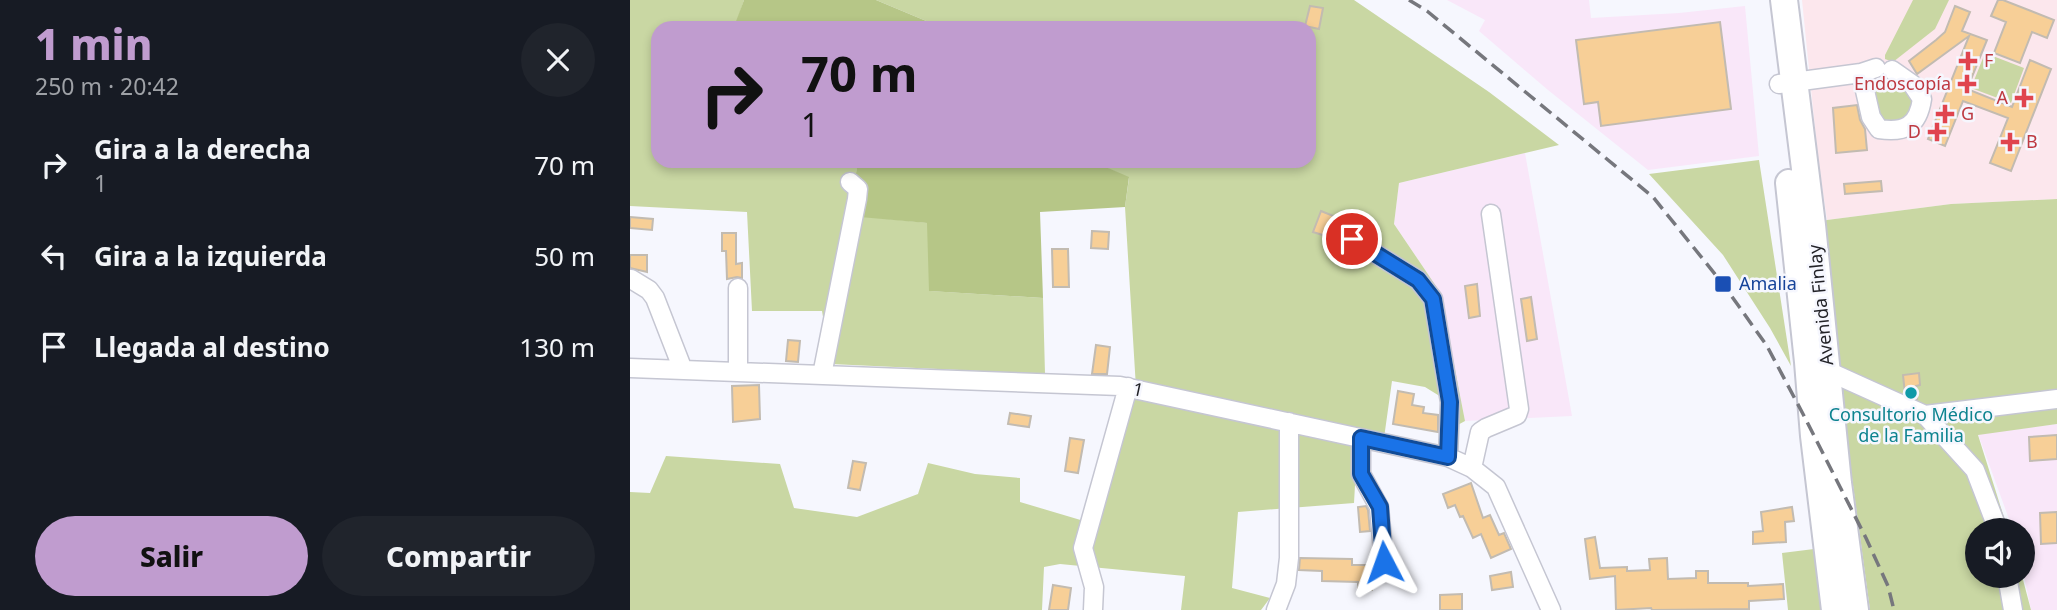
<!DOCTYPE html>
<html lang="es">
<meta charset="utf-8">
<style>
:root{--surface:#171b24;--page:#20242c;--text:#f1f3f6;--muted:#9ea1a6;--accent:#c09ccf}
body{margin:0;font-family:"Noto Sans",sans-serif;background:var(--page);color:var(--text);height:100vh;display:flex;flex-direction:column;font-size:26px;white-space:nowrap}
*{box-sizing:border-box;margin:0}
p{font-size:23px;color:var(--muted)}
.icon{flex:none;width:38px;height:38px;fill:none;stroke:currentColor;stroke-width:2;stroke-linecap:round;stroke-linejoin:round}
.map{position:relative;flex:1;overflow:hidden}
.panel{display:flex;flex-direction:column;background:var(--surface);width:630px}
.panel>*{flex:none}
.hud{position:absolute;left:21px;top:21px;width:665px;height:147px;border-radius:21px;box-shadow:0 4px 10px #0003;background:#c09ccf;color:#111;overflow:hidden}
.buttons{position:absolute;left:1335px;top:518px;display:grid;gap:14px}
.buttons a{display:grid;place-items:center;width:70px;height:70px;border-radius:50%;background:var(--surface);box-shadow:0 4px 10px #0003;font-size:35px}
.pin{position:absolute;display:grid;place-items:center;width:60px;height:60px;color:#fff;margin:-30px;border:4px solid #fff;border-radius:50%;box-shadow:0 2px 7px #0007}
.me{position:absolute;width:77px;margin:-38px;rotate:356deg;stroke-linejoin:round;filter:drop-shadow(0 0 5px #0008)}
.turn{display:flex;align-items:center;gap:24px;height:147px;padding:0 35px;font-size:32px}
.turn .icon{width:91px;height:91px;stroke-width:2.5}
.turn b{display:block;font-size:49px;line-height:60px}
.round{display:grid;place-items:center;flex:none;width:74px;height:74px;border-radius:37px;background:var(--page)}
.overview{display:flex;align-items:center;justify-content:space-between;height:119px;padding:0 35px}
h1{font-size:42px;font-weight:800;line-height:52px;color:var(--accent)}
.button{display:flex;gap:14px;margin-top:auto;padding:14px 35px}
.button a{flex:1;height:80px;border-radius:42px;background:var(--accent);color:#111;font-size:28px;font-weight:800;line-height:80px;text-align:center}
.button a+a{background:var(--page);color:var(--text)}
ul{padding:0;list-style:none}
li{display:flex;align-items:center;gap:21px;height:91px;padding:0 35px}
li div{flex:1}
li b{display:block;font-size:26px}
li em{font-style:normal}
main{display:flex;flex:1;min-height:0}
.map>svg:first-child{display:block}
</style>
<main>
<section class="panel">
<div class="overview"><div><h1>1 min</h1><p>250 m · 20:42</p></div><a class="round"><svg class="icon" aria-label="close" viewBox="0 0 24 24"><path d="M6 6l12 12M18 6L6 18"/></svg></a></div>
<ul>
<li><svg class="icon" aria-label="right" viewBox="0 0 24 24"><path d="M7 20v-9h11M14 6l5 5-5 5"/></svg><div><b>Gira a la derecha</b><p>1</p></div><em>70 m</em></li>
<li><svg class="icon" aria-label="left" viewBox="0 0 24 24"><path d="M17 20v-9H6M10 6l-5 5 5 5"/></svg><div><b>Gira a la izquierda</b></div><em>50 m</em></li>
<li><svg class="icon" aria-label="arrive" viewBox="0 0 24 24"><path d="M6 21V4h12l-3 4 3 4H6"/></svg><div><b>Llegada al destino</b></div><em>130 m</em></li>
</ul>
<div class="button"><a>Salir</a><a>Compartir</a></div>
</section>
<div class="map">
<svg width="1427" height="610" viewBox="0 0 1427 610">
<rect width="100%" height="100%" fill="#f6f7fe"/>
<path fill="#f9e7f9" d="M817,0H959L961,18L1049,13L1115,6L1129,156L1018,170L918,90L849,31L855,20Z
M895,153L942,416L835,421L810,292L764,224L769,183Z
M1427,424V610H1401L1393,571V530H1383L1348,434Z"/>
<path fill="#fce7ed" d="M1172,0H1427V199L1321,204L1197,220L1188,158Z"/>
<path fill="#c9d7a3" d="M0,0H114L106,24L114,28H28V161H228L220,215L298,223L300,291L413,298L415,374L201,364L192,311H122L117,212L0,206Z
M246,0H724L859,92L929,145L769,183L764,224L810,292L835,421L824,427L816,400L795,387L762,381L754,438L728,432L724,503L608,512L602,588L640,598L631,610H551L555,576L430,564L414,567L412,610H0V492L20,493L36,456L150,464L164,508L227,517L288,494L298,463L345,474L390,478V502L464,524L506,388L495,207L499,178L462,161H679V28H313Z
M1283,0H1319L1305,29L1263,62L1255,59V55Z
M1355,53L1394,68L1381,103L1341,88Z
M1265,84H1275L1285,95L1281,117L1259,124L1247,117L1243,94L1246,88Z
M1129,160L1161,366L1140,328L1093,255L1019,174Z
M1427,199V424L1348,435L1378,530H1348V576H1392L1401,610H1240L1208,375L1182,225L1197,220L1321,204Z
M1184,549L1191,610H1158L1152,553Z"/>
<path fill="#b6c687" d="M114,0H246L313,28H114L105,24Z
M228,161H462L499,177L495,207L410,212L413,298L299,291L297,223L219,216Z"/>
<path fill="#f7cf97" stroke="#c2bbb1" stroke-width="2" d="M1368,0H1373L1424,20L1417,38L1402,32L1390,63L1364,53L1376,22L1361,16Z
M680,6L693,8L689,29L675,26Z
M1325,6L1340,12L1332,31L1357,40L1337,89L1382,107L1400,60L1421,69L1381,171L1360,163L1378,118L1333,101L1315,146L1298,139L1339,36L1287,74L1279,61L1306,40L1315,32Z
M1090,22L1101,109L971,126L968,102L954,104L946,40Z
M1227,105L1230,120L1235,129L1237,150L1206,153L1203,108Z
M1251,181L1252,191L1215,194L1214,184Z
M691,211L706,217L699,237L683,232Z
M0,217L23,219L22,230L0,228Z
M462,231L479,232L478,249L461,248Z
M92,233H106V264L112,263V278L107,277L97,279L96,251H92Z
M422,249H438L439,287H423Z
M0,255H17V272L0,268Z
M847,284L850,316L839,318L835,286Z
M901,297L907,339L897,341L891,299Z
M158,340L170,341L168,362L156,361Z
M466,345L480,347L477,374H462Z
M1289,373L1290,385L1286,386L1287,399L1275,394L1273,375Z
M129,385L130,419L103,422L102,386Z
M768,391L784,394L782,405L794,407L793,413L808,415V432L763,424Z
M380,413L401,416L399,427L378,424Z
M1427,435V459L1400,461L1399,437Z
M440,438L454,440L448,473L435,471Z
M223,461L236,463L230,490L218,488Z
M841,483L853,518L860,515L869,535L874,533L881,549L861,558L851,534L843,538L833,516L830,517L825,505L818,508L813,494Z
M736,506L738,510L740,531L730,532L728,507Z
M1162,507L1164,521L1155,522L1156,542L1123,544V532L1133,531L1131,512Z
M1427,512V543L1411,544L1410,513Z
M965,537L970,568L997,567V571L1020,570L1019,559L1037,558L1038,579L1066,578V571H1078V583H1118V586L1153,584L1154,599L1119,601V609L1022,610L1021,608L986,610L985,576L960,579L955,539Z
M670,558L722,559V565H742V590L728,589V582L692,581V571L669,570Z
M881,572L883,587L862,590L860,576Z
M423,585L441,588L438,610H419Z
M832,594V610H810V595Z"/>
<g fill="none" stroke-linecap="round" stroke-linejoin="round">
<defs>
<path id="minor" d="M1231,73L1241,117L1249,129C1275,133 1288,126 1292,99L1282,84L1262,70
M1149,84L1231,73L1246,68
M722,239L788,280L803,299L820,402L818,457
M1,279L19,290L25,298L53,370
M0,368L490,386L818,457L842,468L866,487L921,610
M1191,368L1295,415L1427,399
M108,372V288
M192,375L227,199L228,189L220,182
M1295,415L1345,470L1368,530
M731,438V474L749,507L754,562
M842,468L850,432L856,428L887,415L889,409L861,214
M1377,576L1383,610
M463,610L464,587L453,548L498,387
M646,610L656,584L659,558V422"/>
<path id="highway" d="M1154,0L1182,225L1208,483L1225,610
M1159,183L1178,362L1184,436L1205,610"/>
</defs>
<use href="#minor" stroke="#c5c6d2" stroke-width="21"/>
<use href="#highway" stroke="#c5c6d2" stroke-width="30"/>
<use href="#minor" stroke="#fff" stroke-width="18"/>
<use href="#highway" stroke="#fff" stroke-width="26"/>
<path stroke="#76777d" stroke-width="3.5" stroke-dasharray="14 7" stroke-linecap="butt" d="M779,0L797,11L1023,197L1093,284L1137,346L1173,414L1236,538L1258,586L1264,610"/>
</g>
<g fill="none" stroke-linecap="round" stroke-linejoin="round">
<defs>
<path id="route" d="M722,239L788,280L803,299L820,402L818,457L731,438V474L750,507L754,562"/>
</defs>
<use href="#route" stroke="#114b97" stroke-width="18"/>
<use href="#route" stroke="#1a73e8" stroke-width="12"/>
</g>
<g fill="#e0444e" stroke="#f6f7fe" stroke-width="2.5">
<path d="M1334.5 50.5h7v7h7v7h-7v7h-7v-7h-7v-7h7z"/>
<path d="M1333.5 73.5h7v7h7v7h-7v7h-7v-7h-7v-7h7z"/>
<path d="M1390.5 87.5h7v7h7v7h-7v7h-7v-7h-7v-7h7z"/>
<path d="M1311.5 103.5h7v7h7v7h-7v7h-7v-7h-7v-7h7z"/>
<path d="M1303.5 121.5h7v7h7v7h-7v7h-7v-7h-7v-7h7z"/>
<path d="M1376.5 131.5h7v7h7v7h-7v7h-7v-7h-7v-7h7z"/>
</g>
<rect fill="#1a4fb4" stroke="#f6f7fe" stroke-width="2.5" x="1084" y="275" width="18" height="18" rx="3.5"/>
<circle fill="#0f9aa8" stroke="#f6f7fe" stroke-width="2.5" cx="1281" cy="393" r="7"/>
<g text-anchor="middle" stroke-width="5" stroke-linejoin="round" paint-order="stroke">
<g font-size="18" fill="#be3a42" stroke="#f6f7fe" text-anchor="start">
<text x="1354" y="67">F</text>
<text x="1321" y="90" text-anchor="end">Endoscopía</text>
<text x="1378" y="104" text-anchor="end">A</text>
<text x="1331" y="120">G</text>
<text x="1291" y="138" text-anchor="end">D</text>
<text x="1396" y="148">B</text>
</g>
<g font-size="18" fill="#164399" stroke="#f6f7fe" text-anchor="start">
<text x="1109" y="290">Amalia</text>
</g>
<g font-size="18" fill="#222227" stroke="#f6f7fe">
<text transform="translate(1191 305) rotate(-96)" y="6">Avenida Finlay</text>
<text transform="translate(508 390) rotate(12)" y="6">1</text>
</g>
<g font-size="18" fill="#0d838f" stroke="#f6f7fe">
<text x="1281" y="421">Consultorio Médico<tspan x="1281" dy="21">de la Familia</tspan></text>
</g>
</g>
</svg>
<div class="buttons">
<a><svg class="icon" aria-label="sound" viewBox="0 0 24 24"><path d="M4 9h4l5-4v14l-5-4H4zM17 9q2 3 0 6"/></svg></a>
</div>
<div class="pin" style="left:722px;top:239px;background:#d93025"><svg class="icon" aria-label="arrive" viewBox="0 0 24 24"><path d="M6 21V4h12l-3 4 3 4H6"/></svg></div>
<svg class="me" style="left:754px;top:562px" viewBox="-20 -20 40 40"><path d="M0-17L14 15 0 8-14 15z" fill="#1a73e8" stroke="#fff" stroke-width="4"/></svg>
<div class="hud">
<div class="turn"><svg class="icon" aria-label="right" viewBox="0 0 24 24"><path d="M7 20v-9h11M14 6l5 5-5 5"/></svg><div><b>70 m</b>1</div></div>
</div>
</div>
</main>
